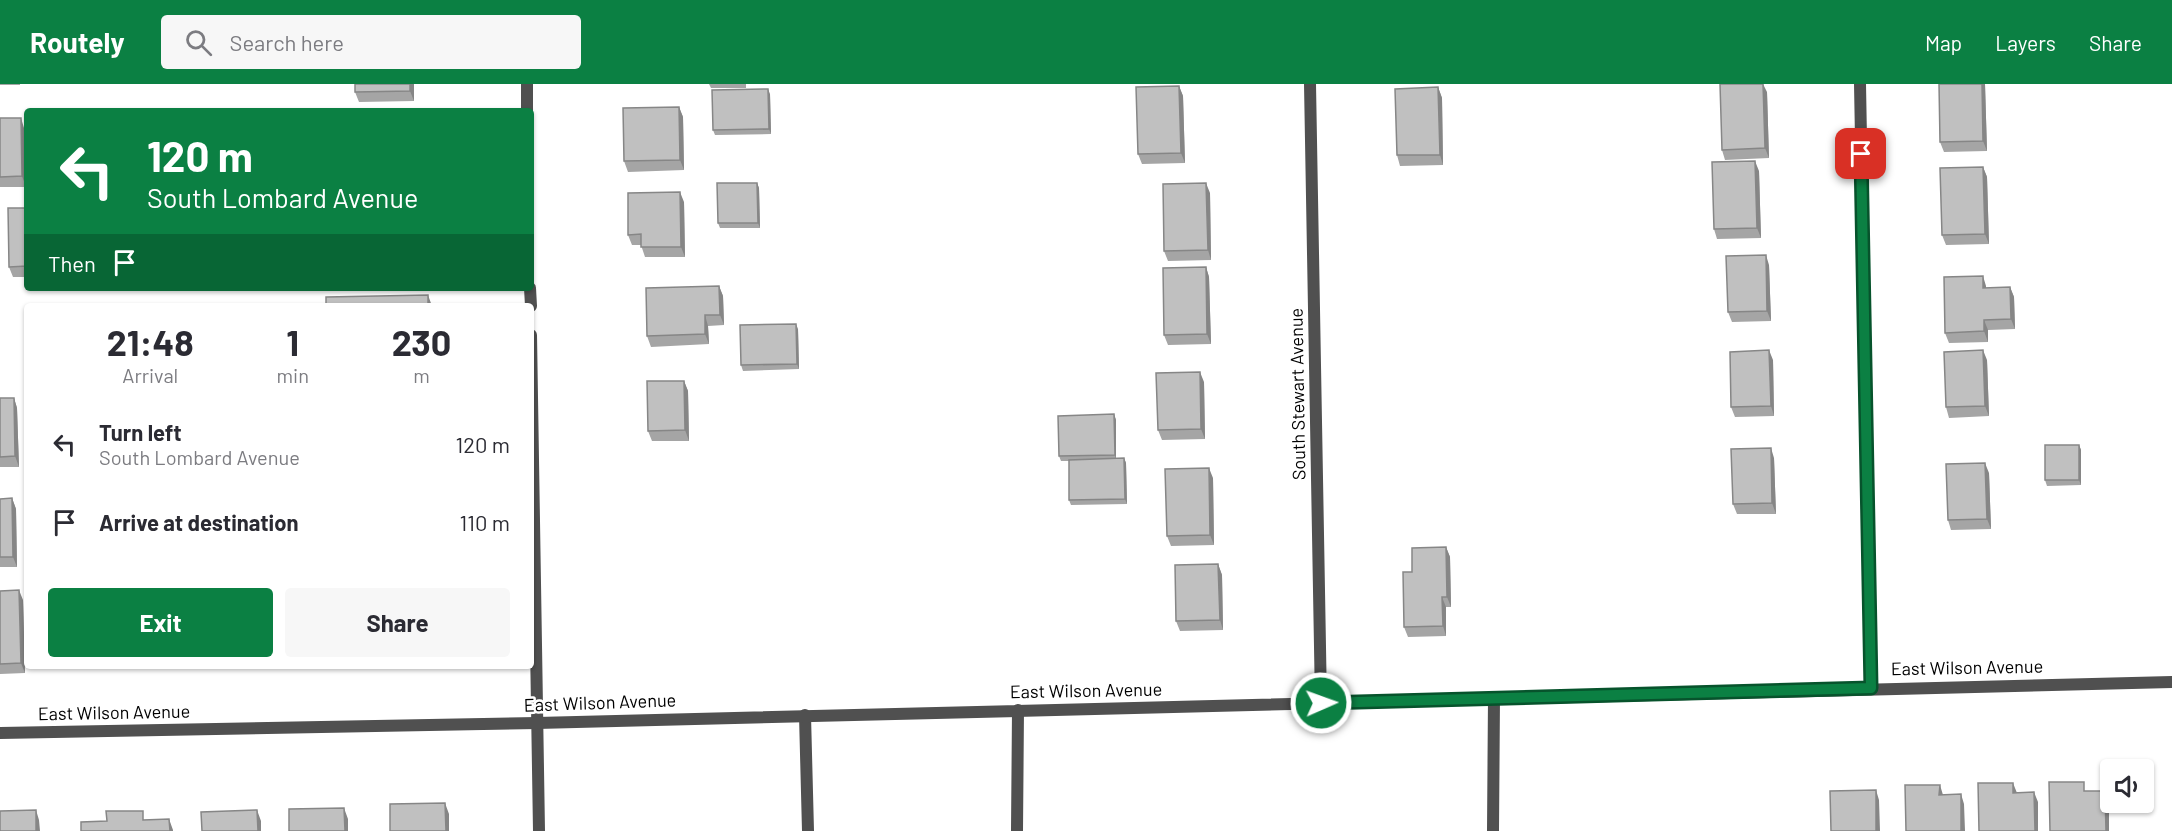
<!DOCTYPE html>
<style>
:root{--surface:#fff;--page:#f7f7f7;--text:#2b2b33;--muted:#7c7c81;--accent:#0b8043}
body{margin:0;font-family:Barlow,sans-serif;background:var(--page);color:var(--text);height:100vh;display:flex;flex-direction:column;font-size:22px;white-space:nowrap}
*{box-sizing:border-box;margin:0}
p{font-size:20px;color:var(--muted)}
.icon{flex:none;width:33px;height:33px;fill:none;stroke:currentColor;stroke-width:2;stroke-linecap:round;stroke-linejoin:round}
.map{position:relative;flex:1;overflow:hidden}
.details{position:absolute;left:24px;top:219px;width:510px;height:366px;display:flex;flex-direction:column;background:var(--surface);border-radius:6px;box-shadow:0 2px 4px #0004}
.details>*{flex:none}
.guide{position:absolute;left:24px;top:24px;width:510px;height:183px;border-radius:6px;box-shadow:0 2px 4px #0004;background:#0b8043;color:#fff;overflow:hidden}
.fabs{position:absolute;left:2100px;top:675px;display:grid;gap:12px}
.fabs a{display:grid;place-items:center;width:54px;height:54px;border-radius:6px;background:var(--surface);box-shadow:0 2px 4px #0004;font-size:30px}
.pin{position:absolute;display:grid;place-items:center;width:51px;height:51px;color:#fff;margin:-26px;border-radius:12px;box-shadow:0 3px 9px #0006}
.me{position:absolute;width:66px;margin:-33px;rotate:88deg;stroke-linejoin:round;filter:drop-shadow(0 0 4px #0008)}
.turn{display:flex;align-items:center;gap:21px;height:126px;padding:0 24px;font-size:27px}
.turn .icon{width:78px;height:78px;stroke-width:2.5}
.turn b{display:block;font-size:42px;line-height:51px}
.then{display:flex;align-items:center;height:57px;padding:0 24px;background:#0003;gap:12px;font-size:22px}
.eta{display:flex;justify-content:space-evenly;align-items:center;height:102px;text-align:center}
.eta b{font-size:36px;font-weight:700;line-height:42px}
.primary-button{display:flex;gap:12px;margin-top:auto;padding:12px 24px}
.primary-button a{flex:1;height:69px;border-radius:6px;background:var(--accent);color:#fff;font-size:24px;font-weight:700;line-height:69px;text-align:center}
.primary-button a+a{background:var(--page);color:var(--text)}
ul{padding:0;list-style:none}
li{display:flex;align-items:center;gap:18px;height:78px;padding:0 24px}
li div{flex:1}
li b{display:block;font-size:22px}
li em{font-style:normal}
header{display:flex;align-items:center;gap:36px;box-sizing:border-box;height:84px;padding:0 30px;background:var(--accent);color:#fff}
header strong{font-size:28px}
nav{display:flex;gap:33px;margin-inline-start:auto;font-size:21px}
.search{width:420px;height:54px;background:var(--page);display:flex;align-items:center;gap:15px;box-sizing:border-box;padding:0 21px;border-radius:6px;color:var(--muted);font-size:22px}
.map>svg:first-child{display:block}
</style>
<header>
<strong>Routely</strong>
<div class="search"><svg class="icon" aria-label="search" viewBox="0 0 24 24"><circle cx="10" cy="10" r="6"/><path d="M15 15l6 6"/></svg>Search here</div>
<nav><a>Map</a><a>Layers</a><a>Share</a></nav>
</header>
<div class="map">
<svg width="2172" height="747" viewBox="0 0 2172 747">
<rect width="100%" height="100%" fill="#fff"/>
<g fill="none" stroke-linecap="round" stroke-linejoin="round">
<path stroke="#505050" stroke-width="12" d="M805,631L808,747"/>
<path stroke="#505050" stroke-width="12" d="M527,0V27
M1310,0L1321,619
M1860,0L1871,604
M530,204L531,222
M531,251L539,747
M1017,747L1018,626
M1493,747L1494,613"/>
<path stroke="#505050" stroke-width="12" d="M0,649L537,639L2172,598"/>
</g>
<path fill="#a5a5a5" d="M0,0H20V1H0Z
M355,0H414V17L359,18L355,8Z
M709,0H746V4H711Z
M1939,0H1985L1987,67L1944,68L1940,58Z
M1179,2L1183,12L1185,79L1142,80L1138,70Z
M1438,3L1442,14L1443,81L1400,82L1397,71Z
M1767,8L1769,74L1725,76L1722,66Z
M770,10L771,50L715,51L713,46Z
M679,23L683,33L684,86L628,88L624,77Z
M0,34L24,44L26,103H0Z
M1983,83L1987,93L1989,160L1946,161L1942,151Z
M1759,87L1761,154L1717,155L1714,145Z
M757,99L759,104L760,144H720L718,139Z
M1210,109L1211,176L1168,177L1164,167Z
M684,118L685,173H645L641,161H632L628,151Z
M27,124V193H13L9,183Z
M1769,181L1771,237L1732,238L1728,228Z
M1206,183L1209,193L1211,260L1168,261L1164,251Z
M719,202L723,212L724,241L708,242L709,260L651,263L647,252Z
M1986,202V204L2010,203L2014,213L2015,245L1988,246V258L1949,259L1945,249Z
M369,204H426V205L370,207Z
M798,245L799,285L743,287L741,281Z
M1773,276L1774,332L1735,333L1731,323Z
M1987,276L1989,332L1949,334L1946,323Z
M684,297L688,307L689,357H652L648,347Z
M1204,298L1205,355L1162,356L1158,346Z
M0,314H14L17,324L19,383H0Z
M1114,330L1116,336V374H1124L1126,379L1127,420L1071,421L1069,416V377H1061L1059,372Z
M2079,361L2081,366V401L2047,402L2045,396Z
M1774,374L1776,430H1737L1733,420Z
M1989,389L1991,445L1951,446L1948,436Z
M1213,394L1214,461L1171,462L1167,452Z
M12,414L16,425L17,483H0V415Z
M1446,463L1450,473L1451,523H1446V552L1408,553L1404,543L1412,488Z
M1218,480L1222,491L1223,546L1180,547L1176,537Z
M0,507L23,516L25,589L0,590Z"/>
<path fill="#868686" d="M410,0H414V17L410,7Z
M1763,0L1767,8L1769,74L1765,64Z
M1982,0H1985L1987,67L1983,57Z
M1179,2L1183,12L1185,79L1181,69Z
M1438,3L1442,14L1443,81L1440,71Z
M768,5L770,10L771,50L769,45Z
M679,23L683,33L684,86L680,76Z
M21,34L24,44L26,103L22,92Z
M1755,77L1759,87L1761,154L1757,144Z
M1983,83L1987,93L1989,160L1985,150Z
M757,99L759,104L760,144L758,139Z
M1206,99L1210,109L1211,176L1208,166Z
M680,108L684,118L685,173L681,163Z
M1766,171L1769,181L1771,237L1767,227Z
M1206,183L1209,193L1211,260L1207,250Z
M1983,192L1986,202V214L1983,204Z
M719,202L723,212L724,241L720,231Z
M2010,203L2014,213L2015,245L2011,235Z
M428,211L432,222H428Z
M705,231L708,242L709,260L705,250Z
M1984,236L1988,246V258L1984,247Z
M796,240L798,245L799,285L797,280Z
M1769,266L1773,276L1774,332L1771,322Z
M1983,266L1987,276L1989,332L1985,322Z
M1200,288L1204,298L1205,355L1201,345Z
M684,297L688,307L689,357L685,346Z
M14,314L17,324L19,383L15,372Z
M1114,330L1116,336V376L1115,371Z
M2079,361L2081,366V401L2079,396Z
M1771,364L1774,374L1776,430L1772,419Z
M1124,374L1126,379L1127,420L1125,415Z
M1985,379L1989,389L1991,445L1987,435Z
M1209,384L1213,394L1214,461L1210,451Z
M12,414L16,425L17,483L13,473Z
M1446,463L1450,473L1451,523L1447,513Z
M1218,480L1222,491L1223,546L1220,536Z
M19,506L23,516L25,589L21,579Z
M1442,513L1446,523V552L1443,542Z
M2013,699L2017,709H2013Z
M1940,701L1943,711H1939Z
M1876,706L1879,716L1880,747H1876Z
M2105,707L2109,717V747H2106Z
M2034,708L2038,718V747H2035Z
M1961,710L1964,720L1965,747H1961Z
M445,719L449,730V747H446Z
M344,724L348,735V747H345Z
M36,726L39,736L40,747H36Z
M257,726L261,737V747H258Z
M169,735L173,746V747H170Z"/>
<path fill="#c0c0c0" stroke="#868686" stroke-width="1.5" d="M355,0H410V7L355,8Z
M1720,0H1763L1765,64L1722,66Z
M1939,0H1982L1983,57L1940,58Z
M1179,2L1181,69L1138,70L1136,3Z
M1438,3L1440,71H1397L1395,5Z
M768,5L769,45L713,46L712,6Z
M679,23L680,76L624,77L623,24Z
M0,34H21L22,92L0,93Z
M1755,77L1757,144L1714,145L1712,78Z
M1983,83L1985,150L1942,151L1940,84Z
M717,99H757L758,139H718Z
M1206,99L1208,166L1164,167L1163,100Z
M680,108L681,163H641V150L628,151V109Z
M8,124H27V182L9,183Z
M1766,171L1767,227L1728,228L1726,172Z
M1206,183L1207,250L1164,251L1163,184Z
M1983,192V204L2010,203L2011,235L1984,236V247L1945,249L1944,193Z
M719,202L720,231H705V250L647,252L646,204Z
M428,211V222H326V213Z
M796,240L797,280L741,281L740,241Z
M1769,266L1771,322L1731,323L1730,268Z
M1983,266L1985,322L1946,323L1944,268Z
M1200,288L1201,345L1158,346L1156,289Z
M647,297H684L685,346L648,347Z
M0,314H14L15,372L0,373Z
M1114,330L1115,371L1059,372L1058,332Z
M2045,361H2079V396H2045Z
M1771,364L1772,419L1733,420L1731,365Z
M1124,374L1125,415L1069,416V376Z
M1985,379L1987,435L1948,436L1946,380Z
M1209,384L1210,451L1167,452L1165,385Z
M12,414L13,473H0V415Z
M1446,463L1447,513H1442L1443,542L1404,543L1403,488H1412V464Z
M1218,480L1220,536L1176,537L1175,481Z
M19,506L21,579L0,580V507Z
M2049,698H2084V707H2105L2106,747H2050Z
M1978,699H2013V709L2034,708L2035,747H1979Z
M1905,701H1940L1939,711L1961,710V747H1906Z
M1876,706V747H1831L1830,707Z
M445,719L446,747H390V720Z
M344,724L345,747H289V725Z
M36,726V747H0V727Z
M257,726L258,747H202L201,728Z
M106,727H143V736L169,735L170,747H81V738L107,737Z"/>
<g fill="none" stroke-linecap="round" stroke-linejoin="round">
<defs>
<path id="route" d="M1321,619L1871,604L1861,70"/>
</defs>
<use href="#route" stroke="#07532c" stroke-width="15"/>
<use href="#route" stroke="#0b8043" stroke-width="10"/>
</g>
<g text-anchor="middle" stroke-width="5" stroke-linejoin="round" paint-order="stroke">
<g font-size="18" fill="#000" stroke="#fff">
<text transform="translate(1298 310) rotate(-91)" y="6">South Stewart Avenue</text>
<text transform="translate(1967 584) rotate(-1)" y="6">East Wilson Avenue</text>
<text transform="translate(1086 607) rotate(-1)" y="6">East Wilson Avenue</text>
<text transform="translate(600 619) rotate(-2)" y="6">East Wilson Avenue</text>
<text transform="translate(114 629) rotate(-1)" y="6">East Wilson Avenue</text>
</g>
</g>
</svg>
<div class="fabs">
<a><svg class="icon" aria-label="sound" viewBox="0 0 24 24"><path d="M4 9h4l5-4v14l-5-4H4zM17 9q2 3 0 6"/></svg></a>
</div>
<div class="pin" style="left:1861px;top:70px;background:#d93025"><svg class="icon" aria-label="arrive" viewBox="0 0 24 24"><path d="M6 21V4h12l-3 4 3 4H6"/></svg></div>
<svg class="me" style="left:1321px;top:619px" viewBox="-20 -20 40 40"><circle r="17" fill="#0b8043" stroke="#fff" stroke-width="3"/><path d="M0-11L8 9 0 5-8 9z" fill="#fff"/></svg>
<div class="guide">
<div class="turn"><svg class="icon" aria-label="left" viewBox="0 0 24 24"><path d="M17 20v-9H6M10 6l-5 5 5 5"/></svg><div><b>120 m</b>South Lombard Avenue</div></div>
<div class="then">Then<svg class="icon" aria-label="arrive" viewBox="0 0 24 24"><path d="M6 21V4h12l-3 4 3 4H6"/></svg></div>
</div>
<section class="details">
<div class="eta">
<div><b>21:48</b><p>Arrival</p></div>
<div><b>1</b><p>min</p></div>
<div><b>230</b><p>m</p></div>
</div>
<ul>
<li><svg class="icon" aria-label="left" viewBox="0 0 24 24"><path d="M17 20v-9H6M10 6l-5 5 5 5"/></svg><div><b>Turn left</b><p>South Lombard Avenue</p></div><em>120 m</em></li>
<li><svg class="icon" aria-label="arrive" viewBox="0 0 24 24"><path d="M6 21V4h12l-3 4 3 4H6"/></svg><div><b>Arrive at destination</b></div><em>110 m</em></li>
</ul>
<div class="primary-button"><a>Exit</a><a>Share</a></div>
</section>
</div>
